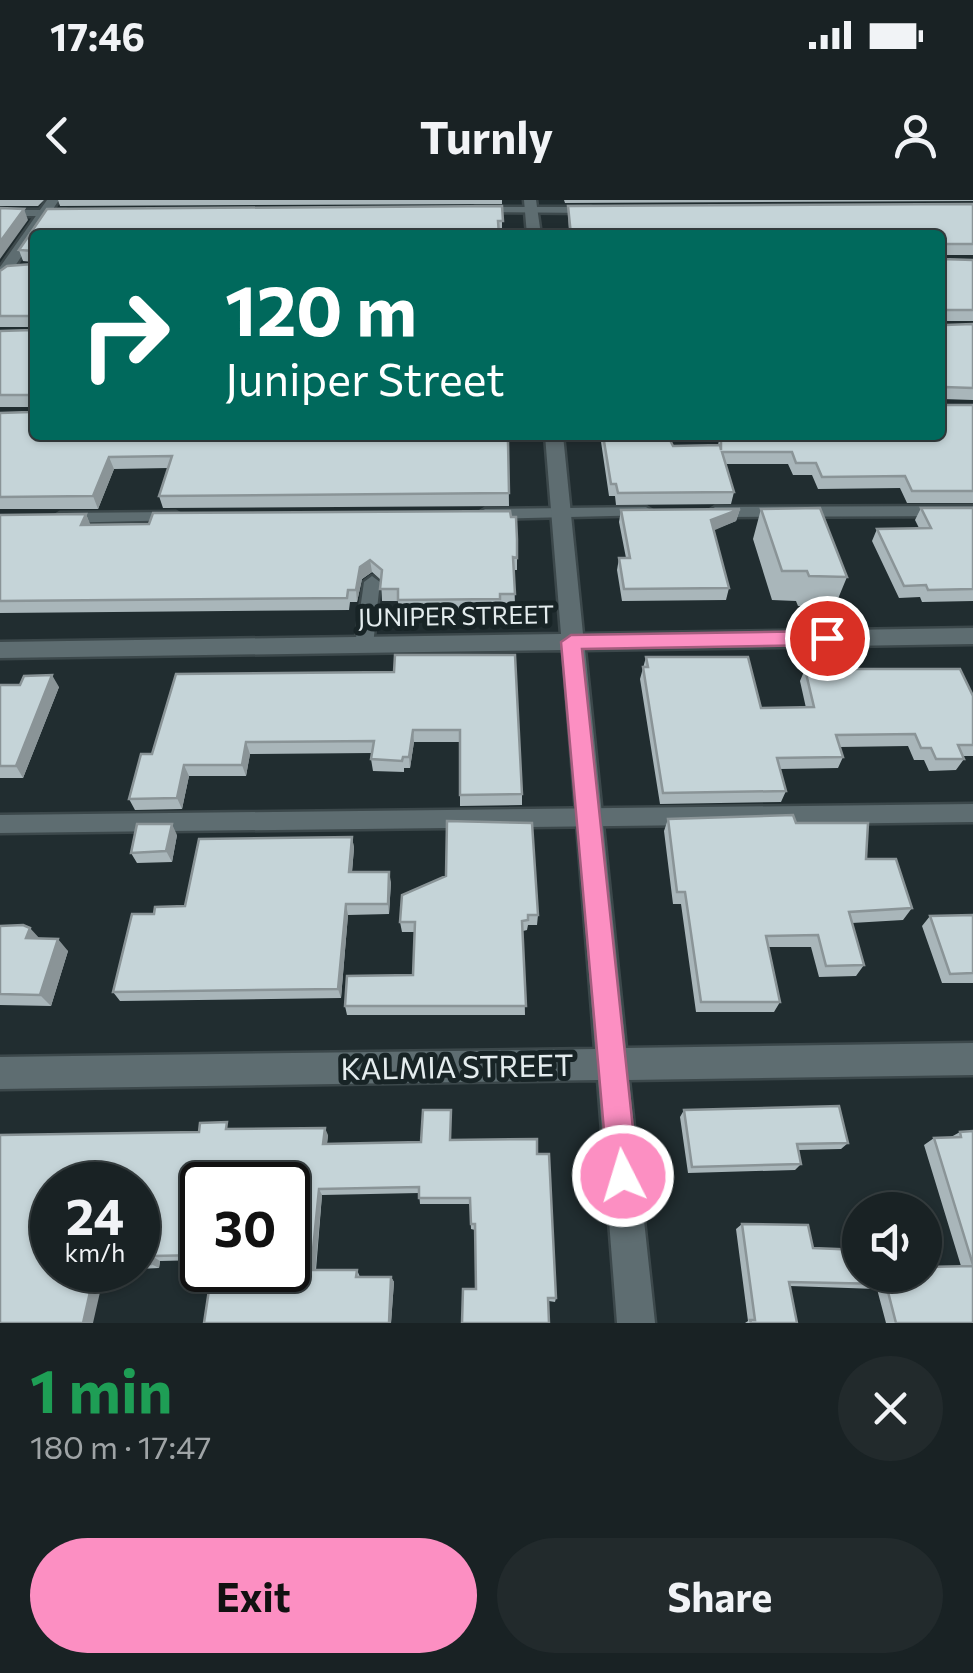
<!DOCTYPE html>
<meta charset="utf-8">
<style>
:root{--surface:#192224;--page:#222a2c;--text:#f1f3f6;--muted:#9fa4a6;--line:#373f41;--accent:#fc8fc2}
body{margin:0;font-family:Commissioner,sans-serif;background:var(--page);color:var(--text);height:100vh;display:flex;flex-direction:column;font-size:38px;white-space:nowrap}
*{box-sizing:border-box;margin:0}
p{font-size:32px;color:var(--muted)}
.icon{flex:none;width:55px;height:55px;fill:none;stroke:currentColor;stroke-width:2;stroke-linecap:round;stroke-linejoin:round}
.map{position:relative;height:1123px;overflow:hidden}
.sheet{display:flex;flex-direction:column;background:var(--surface);flex:1}
.sheet>*{flex:none}
.guide{position:absolute;left:30px;top:30px;width:915px;height:210px;border-radius:10px;box-shadow:0 2px 8px #0004,0 0 0 2px var(--line);background:#00695c;color:#fff;overflow:hidden}
.tools{position:absolute;left:842px;top:992px;display:grid;gap:20px}
.tools a{display:grid;place-items:center;width:100px;height:100px;border-radius:50%;background:var(--surface);box-shadow:0 2px 8px #0004,0 0 0 2px var(--line);font-size:50px}
.speed{position:absolute;left:30px;top:962px;display:flex;gap:20px;font-size:50px;font-weight:700;text-align:center}
.speed>*{display:grid;place-content:center;width:130px;height:130px;border-radius:50%;background:var(--surface);box-shadow:0 2px 8px #0004,0 0 0 2px var(--line);line-height:1}
.speed small{font-size:25px;font-weight:400}
.speed .limit{border:5px solid #111;border-radius:15px;background:#fff;color:#111}
.pin{position:absolute;display:grid;place-items:center;width:85px;height:85px;color:#fff;margin:-42px;border:5px solid #fff;border-radius:50%;box-shadow:0 2px 10px #0007}
.me{position:absolute;width:110px;margin:-55px;rotate:355deg;stroke-linejoin:round;filter:drop-shadow(0 0 8px #0008)}
.turn{display:flex;align-items:center;gap:35px;height:210px;padding:0 30px;font-size:45px}
.turn .icon{width:130px;height:130px;stroke-width:2.5}
.turn b{display:block;font-size:70px;line-height:85px}
.round{display:grid;place-items:center;flex:none;width:105px;height:105px;border-radius:52px;background:var(--page)}
.overview{display:flex;align-items:center;justify-content:space-between;height:170px;padding:0 30px}
h1{font-size:60px;font-weight:700;line-height:75px;color:#1e9e55}
.primary-button{display:flex;gap:20px;margin-top:auto;padding:20px 30px}
.primary-button a{flex:1;height:115px;border-radius:60px;background:var(--accent);color:#111;font-size:40px;font-weight:700;line-height:115px;text-align:center}
.primary-button a+a{background:var(--page);color:var(--text)}
.status{display:flex;justify-content:space-between;align-items:center;height:70px;padding:0 50px;background:var(--surface);direction:ltr}
.status svg{height:28px;fill:currentColor}
header{display:flex;justify-content:space-between;align-items:center;height:130px;padding:0 30px;background:var(--surface);font-size:45px;font-weight:700}
.map>svg:first-child{display:block}
</style>
<div class="status"><b>17:46</b><svg viewBox="0 0 49 12"><path d="M0 12V9h3v3zM5 12V6h3v6zM10 12V3h3v9zM15 12V0h3v12zM26 1h20v11H26zM47 4h2v5h-2z"/></svg></div>
<header><svg class="icon" aria-label="back" viewBox="0 0 24 24"><path d="M15 5l-7 7 7 7"/></svg>Turnly<svg class="icon" aria-label="person" viewBox="0 0 24 24"><circle cx="12" cy="8" r="4"/><path d="M4 21q1-7 8-7t8 7"/></svg></header>
<div class="map">
<svg width="973" height="1123" viewBox="0 0 973 1123">
<rect width="100%" height="100%" fill="#212d30"/>
<g fill="none" stroke-linecap="round" stroke-linejoin="round">
<defs>
<path id="lane" d="M475,7H591L596,10L591,13L471,12L470,10Z
M0,10H66L71,13L66,16H0Z
M973,306V316L715,317L707,312L715,307Z
M646,307L654,312L652,315L485,319L477,314L485,309Z
M176,312L184,317L182,320L60,323L52,318L60,313Z
M372,376L380,382L373,445L364,451L355,445L364,382Z
M973,604V622L0,633V615Z"/>
<path id="street" d="M47,0H59L5,81L0,82V67Z
M524,0H536L541,35H527Z
M545,235H563L583,434L973,428V444L585,450L626,848L973,843V875L629,880L655,1123H617L598,880L0,889V857L595,849L563,450L0,458V442L561,434Z"/>
</defs>
<use href="#lane" stroke="#3c484b" stroke-width="5"/>
<use href="#street" stroke="#3c484b" stroke-width="5"/>
<use href="#lane" fill="#5e6d71" fill-rule="evenodd"/>
<use href="#street" fill="#5e6d71" fill-rule="evenodd"/>
</g>
<path fill="#a9b6ba" d="M0,0H44L38,6H0Z
M58,0H502V4L60,6Z
M564,0H973V1L565,3Z
M973,4V55H941L942,59L973,60V121H943L945,125L973,124V200L942,199L941,201L945,205H973V303H907L900,288L818,289L812,275H793L788,264H726L734,292L731,304L616,305L615,296H609L600,235H645L646,238L673,246L718,245L720,235H940V35H569L568,6Z
M502,6V32H499L35,235L508,242L509,306L163,308L159,296L168,268L114,269L98,309H0V213L30,212L34,207H0V131L33,130V127H0V71L33,64V62L23,61L19,50Z
M921,308H973V401L922,402L920,397L899,398L872,341L877,329L919,328L915,320Z
M740,309L736,321L713,330L729,388L726,400L622,401L617,370L619,358H626L619,322L621,310Z
M761,309L847,377L835,406H798L796,401L772,400L753,339Z
M86,314L90,325L517,358V370H514L515,406H500V411L399,412L398,401H382L381,380L372,372L362,379L357,402H350L349,410L0,413V315Z
M395,455L522,594V605L460,606V542H414L410,568H404V572L373,571L371,559L372,553L250,554L246,576H189L182,609L135,610L129,599L152,554L394,472Z
M646,457L761,508H806L800,481L805,469L973,496V556H963L964,559L956,570L929,571L924,560H914L908,546L840,547L843,557L838,568L780,569L786,591L781,602L660,604L640,479Z
M0,485L59,487L23,578H0Z
M668,619L796,623L866,659L912,708L903,720L852,723L864,765L856,776L819,777L811,747H768L780,802L774,812H696L681,704H673L664,631Z
M177,635L172,662L137,663L131,653Z
M352,637L354,648L352,672L391,682L389,714L348,715L341,798L120,801L113,792L154,714L185,706Z
M538,715L537,725H528L527,730L523,731L525,815H347L345,806L413,775L414,732H402L400,722Z
M973,715V783H942L922,726L930,716Z
M0,726L40,739L68,751L51,806L0,805Z
M451,910V940L537,954L556,1098L555,1102L476,1089L475,1030L471,1029L470,1004H420L419,993L322,995L316,1070H357L360,1077H391L394,1082L391,1123H204L288,1070L202,985V1060L160,1061L159,1068L138,1069V985H52L62,1075L94,1074L103,1079L0,1123V935L199,932L232,929L328,935L327,944L421,942Z
M684,910L848,943L841,949L798,950L801,964L795,970L688,973L680,917Z
M973,931V1123H886L877,1089L790,1086L797,1123H745L748,1121L736,1029L742,1024L813,1048L860,1075L961,1066L924,945L934,938L951,937L960,932Z"/>
<path fill="#8a9497" d="M24,9L28,20L0,59V42Z
M109,257L114,269L98,309L93,296Z
M740,309L736,321L708,333L711,320Z
M86,314L91,326L81,325Z
M370,360L372,372L362,379L357,402L356,390L360,367Z
M52,475L59,487L23,578L16,566Z
M413,530L414,542L410,568L409,557Z
M246,542L250,554L246,576L242,565Z
M184,565L189,576L182,609L177,598Z
M172,624L177,635L172,662L166,651Z
M352,637L354,648L351,683L349,672Z
M389,672L391,682L389,714L388,704Z
M346,704L348,715L341,798L338,789Z
M30,728L41,740L26,738Z
M58,739L68,751L51,806L40,795Z
M325,928L328,935L326,951L323,944Z
M319,989L322,995L315,1074L311,1070Z
M152,1056L160,1061L159,1068L151,1064Z
M52,1070H63L61,1080L51,1075Z
M94,1074L103,1079L93,1123H83Z
M391,1077L394,1082L391,1123H389Z"/>
<path fill="#c5d4d8" stroke="#8a9497" stroke-width="2.5" d="M973,4V44H944L940,48L942,59L973,60V110H944L941,114L945,125L973,124V188L945,187L941,201L945,205H973V291H912L905,276L822,277L816,263H796L792,252H722L734,292L618,293L616,284H611L603,235H645L646,238H669L673,246L720,245L721,250V235H940V35H571L568,6Z
M502,6L503,21H498L499,35H35V235H503L508,242L509,293L159,296L172,256L109,257L93,296L0,297V213L30,212L34,208L33,195H0V131L33,130L34,119L30,116H0V71L7,66L33,64L34,51L19,50L47,9Z
M0,8L24,9L0,42Z
M820,308L847,377L809,376L807,371H782L761,309Z
M921,308H973V389L928,390L926,385L904,386L877,329L931,328Z
M740,309L711,320L729,388L624,389L619,358H630L621,310Z
M510,311L511,317H516L517,339V358L513,357L515,394H500V399L398,400V389H380L382,370L370,360L360,367L356,390H348L347,398L0,401V315L86,314L81,325L149,324L153,313Z
M395,455H515L522,594L460,595V530H413L409,557H403L402,561L371,559L374,541L246,542L242,565H184L177,598L129,599L141,554H152L176,474L394,472Z
M646,457H748L761,508L814,507L805,469H960L973,496V545H958L964,559H936L931,548H921L915,534L836,535L843,557L777,558L786,591L663,593L643,467H648Z
M52,475L16,566H0V485H20L24,476Z
M793,615L796,623H868L866,659H896L912,708L849,712L864,765L826,766L818,735L766,736L780,802H701L685,692H677L668,619Z
M447,621L532,623L538,715H528V720L522,721L526,806H345L347,776L413,775L415,722H400L402,695L446,676Z
M137,624H172L166,651L131,653Z
M352,637L349,672H389L388,704H346L338,789L113,792L132,714H154L155,707L185,706L199,639Z
M973,715V773L950,774L930,716Z
M23,725L30,728L26,738L58,739L40,795L0,794V726Z
M839,906L848,943L797,944L801,964L692,967L684,910Z
M423,910H451L450,940L537,939V954H549L556,1098H548L549,1123H462L463,1089H476L475,1024H471L470,998H419V987L319,989L311,1070H357L356,1077H391L389,1123H204L212,1070H288V985H202V1055L152,1056L151,1064H138V985H52V1069L51,1075L94,1074L83,1123H0V935L199,932L200,923L227,922L226,929L325,928L323,944L421,942Z
M973,931V1065L934,938L961,937L960,932Z
M867,1005H905L906,1010H868Z
M742,1024L808,1025L813,1048L860,1050V1075H925V1067L973,1066V1123H896L886,1084L789,1082L797,1123H751L750,1120H755Z"/>
<path fill="#fc8fc2" stroke="#a45d7e" stroke-width="2.5" d="M827,431L837,438L827,445L582,449L638,976L634,987L623,992L612,987L608,976L561,442L571,435Z"/>
<g text-anchor="middle" stroke-width="10" stroke-linejoin="round" paint-order="stroke">
<g font-size="25" fill="#e4ecee" stroke="#182426">
<text transform="translate(456 416) rotate(-1)" y="9">JUNIPER STREET</text>
</g>
<g font-size="30" fill="#e4ecee" stroke="#182426">
<text transform="translate(457 868) rotate(-1)" y="10">KALMIA STREET</text>
</g>
</g>
</svg>
<div class="tools">
<a><svg class="icon" aria-label="sound" viewBox="0 0 24 24"><path d="M4 9h4l5-4v14l-5-4H4zM17 9q2 3 0 6"/></svg></a>
</div>
<div class="speed"><div>24<small>km/h</small></div><div class="limit">30</div></div>
<div class="pin" style="left:827px;top:438px;background:#d93025"><svg class="icon" aria-label="arrive" viewBox="0 0 24 24"><path d="M6 21V4h12l-3 4 3 4H6"/></svg></div>
<svg class="me" style="left:623px;top:976px" viewBox="-20 -20 40 40"><circle r="17" fill="#fc8fc2" stroke="#fff" stroke-width="3"/><path d="M0-11L8 9 0 5-8 9z" fill="#fff"/></svg>
<div class="guide">
<div class="turn"><svg class="icon" aria-label="right" viewBox="0 0 24 24"><path d="M7 20v-9h11M14 6l5 5-5 5"/></svg><div><b>120 m</b>Juniper Street</div></div>
</div>
</div>
<section class="sheet">
<div class="overview"><div><h1>1 min</h1><p>180 m · 17:47</p></div><a class="round"><svg class="icon" aria-label="close" viewBox="0 0 24 24"><path d="M6 6l12 12M18 6L6 18"/></svg></a></div>
<div class="primary-button"><a>Exit</a><a>Share</a></div>
</section>
